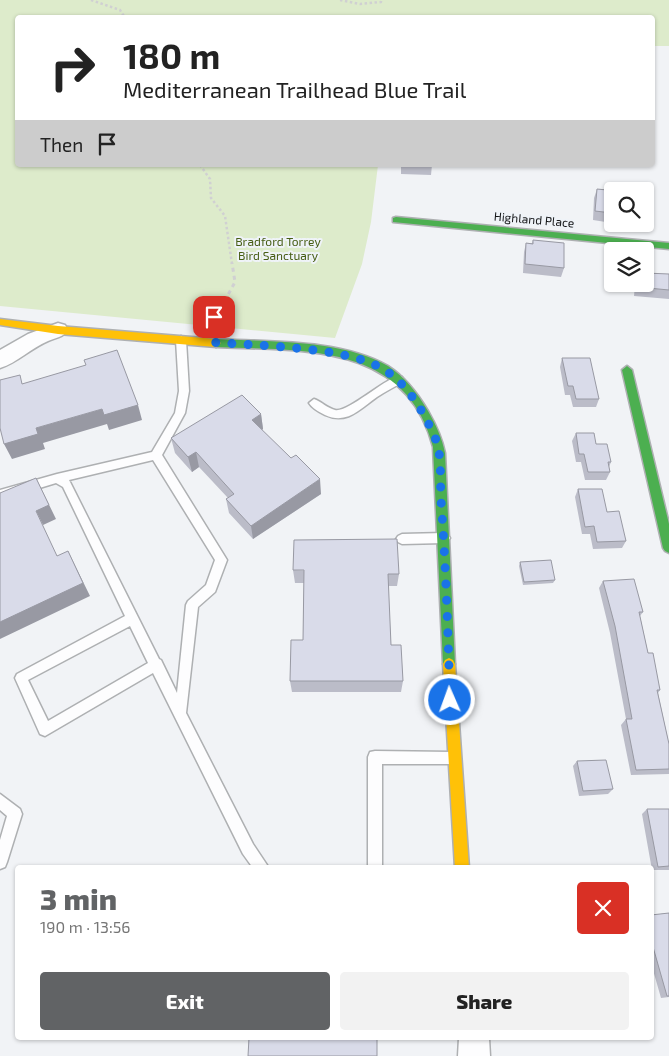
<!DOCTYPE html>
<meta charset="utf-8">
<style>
:root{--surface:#fff;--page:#f2f2f2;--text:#222;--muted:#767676;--accent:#616365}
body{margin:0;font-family:"Exo 2",sans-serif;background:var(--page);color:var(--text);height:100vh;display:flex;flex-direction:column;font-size:19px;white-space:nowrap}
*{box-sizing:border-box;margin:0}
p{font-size:16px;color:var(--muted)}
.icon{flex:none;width:28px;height:28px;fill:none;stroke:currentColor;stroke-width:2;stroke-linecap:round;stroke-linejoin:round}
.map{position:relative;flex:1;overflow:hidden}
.sheet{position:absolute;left:15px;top:865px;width:639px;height:175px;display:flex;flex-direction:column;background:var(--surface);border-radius:5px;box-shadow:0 1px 4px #0004}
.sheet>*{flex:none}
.guide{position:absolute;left:15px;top:15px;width:640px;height:152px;border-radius:5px;box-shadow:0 1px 4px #0004;background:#fff;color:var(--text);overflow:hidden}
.fabs{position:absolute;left:604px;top:182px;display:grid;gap:10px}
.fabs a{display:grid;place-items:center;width:50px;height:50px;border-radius:5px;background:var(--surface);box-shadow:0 1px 4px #0004;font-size:25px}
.pin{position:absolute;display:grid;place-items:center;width:42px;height:42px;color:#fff;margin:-21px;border-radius:10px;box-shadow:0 2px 8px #0006}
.me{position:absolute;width:55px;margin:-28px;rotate:358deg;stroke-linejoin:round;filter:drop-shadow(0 0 4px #0008)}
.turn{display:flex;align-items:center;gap:18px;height:105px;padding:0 25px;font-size:22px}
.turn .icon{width:65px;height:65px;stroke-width:2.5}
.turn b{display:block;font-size:35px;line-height:42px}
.then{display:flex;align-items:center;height:48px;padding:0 25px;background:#0003;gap:10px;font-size:19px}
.round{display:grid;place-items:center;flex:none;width:52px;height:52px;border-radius:5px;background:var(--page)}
.head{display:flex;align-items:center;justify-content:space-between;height:85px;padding:0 25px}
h1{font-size:30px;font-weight:800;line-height:38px;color:var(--accent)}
.action{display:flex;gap:10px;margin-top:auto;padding:10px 25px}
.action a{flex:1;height:58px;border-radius:5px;background:var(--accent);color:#fff;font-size:20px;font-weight:800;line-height:58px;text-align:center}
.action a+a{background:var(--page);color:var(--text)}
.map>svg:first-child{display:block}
</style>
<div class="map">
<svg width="669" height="1056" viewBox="0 0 669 1056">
<rect width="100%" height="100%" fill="#f1f3f6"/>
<path fill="#ddebcb" d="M0,0H669V46H653L652,18H18V165H378L371,222L362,264L335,338L0,306Z"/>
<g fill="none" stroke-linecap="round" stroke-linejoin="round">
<defs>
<path id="lane" d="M181,336L186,340L189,391L185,413L162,455L227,560L215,592L198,607L186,713L253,844L269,868H253L243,854L153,673L45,736L40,734L15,678L17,674L125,616L63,487L56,483L0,500V490L57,474L152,452L175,413L179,391L176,340ZM153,460L215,560L206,585L188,601L186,605L177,693L161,660L159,659L69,480ZM130,626L148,663L48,721L28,680Z
M398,376L402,377L403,380L402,383C393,387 385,392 377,397C360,409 347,425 325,415C319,412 312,408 309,403L314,399C322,402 327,408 335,410C347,413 382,381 398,376Z
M444,533L448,535L450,538L448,541L444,543L402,544L398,542L396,539L398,536L402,534Z
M375,751L452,752L457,753L459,758L457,763L452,764H382V868H368V757L370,752Z
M0,794L20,809L22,814L7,862L5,867L0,869V840L7,816L0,810Z"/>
<path id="street" d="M58,323L65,325L68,330C64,337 55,338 48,341C31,348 17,363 0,368V350L28,334Z
M459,1038H489L490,1056H458Z"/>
<path id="fast" d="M396,217L669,243V249L393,222V218Z
M216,339C269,342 341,339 388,366C405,377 418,394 428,411C436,425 442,438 445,453L455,664L453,668L449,670L445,668L443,664L433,447C406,342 302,351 216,347L211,343Z
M627,366L632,370L669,524V553L665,551L663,548L622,370Z"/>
<path id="slow" d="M0,319L58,326L216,339L221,343L216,347L58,334L0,325Z
M449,658L453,660L455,664L469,868H455L443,664L445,660Z"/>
</defs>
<use href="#lane" stroke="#aeb0b2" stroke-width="3"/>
<use href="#street" stroke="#aeb0b2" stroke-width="3"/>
<use href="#fast" stroke="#aeb0b2" stroke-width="3"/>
<use href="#slow" stroke="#aeb0b2" stroke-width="3"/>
<path stroke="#d0d0d2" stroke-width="2.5" stroke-dasharray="2.5 2.5" stroke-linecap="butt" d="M91,0L120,10L125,18
M340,0L360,4L381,2V0
M200,165L210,179L211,198L225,216L232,264"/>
<path stroke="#d0d0d2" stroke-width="3" stroke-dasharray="4 4" stroke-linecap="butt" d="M213,322L235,282L232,263"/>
<use href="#lane" fill="#fdfdfe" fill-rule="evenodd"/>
<use href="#street" fill="#fdfdfe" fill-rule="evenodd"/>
<use href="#fast" fill="#4caf50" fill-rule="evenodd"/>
<use href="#slow" fill="#ffc107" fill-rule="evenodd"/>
</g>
<path fill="#bbbcc8" d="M401,165H432L431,175L401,174Z
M597,189L612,191V223L593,220L594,198Z
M533,240L564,268L561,277L523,273L524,252L526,243H532Z
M610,257H612V284H634L632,290L608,288L607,266Z
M669,274V299L634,296L635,284H645Z
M562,358L599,399L596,407H573L570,395H565L560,367Z
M261,414L263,429L262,430L321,494L253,539L229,513L226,499L228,498L199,467L192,472L175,453L171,438Z
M576,433L596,444L611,462L609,467L610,472L606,480H585L581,462H576L572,441Z
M578,489L607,512L626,541L622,548L593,549L590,534H582L575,497Z
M520,562L555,580L553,583L523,585L519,566Z
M293,570L399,574L397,586H388L391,645L403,681L401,692H292L290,681L303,640L304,583H295Z
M603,581L643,612L640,616L648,653L660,690L658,693L669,744V774L631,775L621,725L626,719L610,633L599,588Z
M577,761L613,789L608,794L579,796L573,766Z
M647,809H669V870H652L642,814Z
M669,913V997L661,998L651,963V915Z"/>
<path fill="#9899a3" d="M138,405L142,420L109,430L107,424L43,443L45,449L12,459L4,444L36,428L102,409Z
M261,414L263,429L254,435L252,420Z
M196,452L199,467L192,472L188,457Z
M36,478L56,519L43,525L65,569L36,511Z
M320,479L321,494L253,539L251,526Z
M68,551L90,596L0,639V622Z"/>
<path fill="#d9dbe9" stroke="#9899a3" d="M597,189L617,191H612V213L595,211Z
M533,240L564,243V268L525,264L526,243L533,244Z
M610,257H612V279H611Z
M645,273L669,274V290L638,287V284H645Z
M117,350L138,405L104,415L102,409L36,428L38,434L4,444L0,428V380L20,375L22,384L86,365L84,360Z
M562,358H590L599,399H576L573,386H568Z
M242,395L261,414L252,420L291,458L296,455L320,479L251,526L226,499L234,494L196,452L188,457L171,438Z
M576,433H594L596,444H607L611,462H608L610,472H588L584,454H579Z
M36,478L49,505L36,511L57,556L68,551L83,583L0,622V493Z
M578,489H602L607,512L619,511L626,541L597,542L594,526L585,527Z
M397,539L399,574H388L391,645H401L403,681H290L291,640H303L304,570H293L294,540Z
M551,560L555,580L524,582L520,562Z
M634,579L643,612H639L648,653H653L660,690H657L669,744V769L636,770L626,719H632L615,626L603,581Z
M606,760L613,789L583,791L577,761Z
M647,809H669V866L658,867Z
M669,913V996H667L651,940V915Z
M249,1038H377V1056H248Z"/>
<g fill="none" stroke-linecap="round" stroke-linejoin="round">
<path stroke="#1a73e8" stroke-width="9" stroke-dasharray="0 16.2" d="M214,317L209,342C255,346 345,346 383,369C408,384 425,414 436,440C442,455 440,484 441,500C446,567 448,634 450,700"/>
</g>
<g text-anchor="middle" stroke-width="4" stroke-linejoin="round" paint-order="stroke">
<g font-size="12" fill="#141517" stroke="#eff3f8">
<text transform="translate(534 220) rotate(5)" y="4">Highland Place</text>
</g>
<g font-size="12" fill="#475e15" stroke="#eff3f8">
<text x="278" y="246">Bradford Torrey<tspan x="278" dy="14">Bird Sanctuary</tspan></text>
</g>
</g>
</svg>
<div class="fabs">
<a><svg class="icon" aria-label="search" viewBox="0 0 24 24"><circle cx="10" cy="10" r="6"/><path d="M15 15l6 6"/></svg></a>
<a><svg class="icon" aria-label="layers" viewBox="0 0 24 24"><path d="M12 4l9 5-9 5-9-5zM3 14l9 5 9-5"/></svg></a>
</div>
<div class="pin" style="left:214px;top:317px;background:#d93025"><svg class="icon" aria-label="arrive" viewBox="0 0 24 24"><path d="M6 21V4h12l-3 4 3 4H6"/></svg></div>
<svg class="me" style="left:450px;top:700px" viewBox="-20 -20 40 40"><circle r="17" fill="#1a73e8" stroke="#fff" stroke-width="3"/><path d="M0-11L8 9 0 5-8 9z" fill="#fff"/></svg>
<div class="guide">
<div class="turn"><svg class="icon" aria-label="right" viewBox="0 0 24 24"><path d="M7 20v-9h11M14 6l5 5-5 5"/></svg><div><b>180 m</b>Mediterranean Trailhead Blue Trail</div></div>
<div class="then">Then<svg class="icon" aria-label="arrive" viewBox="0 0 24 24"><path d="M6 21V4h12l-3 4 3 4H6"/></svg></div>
</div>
<section class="sheet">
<div class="head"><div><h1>3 min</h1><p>190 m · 13:56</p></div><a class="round" style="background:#d93025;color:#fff"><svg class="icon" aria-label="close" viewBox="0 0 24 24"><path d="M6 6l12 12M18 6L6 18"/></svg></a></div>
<div class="action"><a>Exit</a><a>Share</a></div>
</section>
</div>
